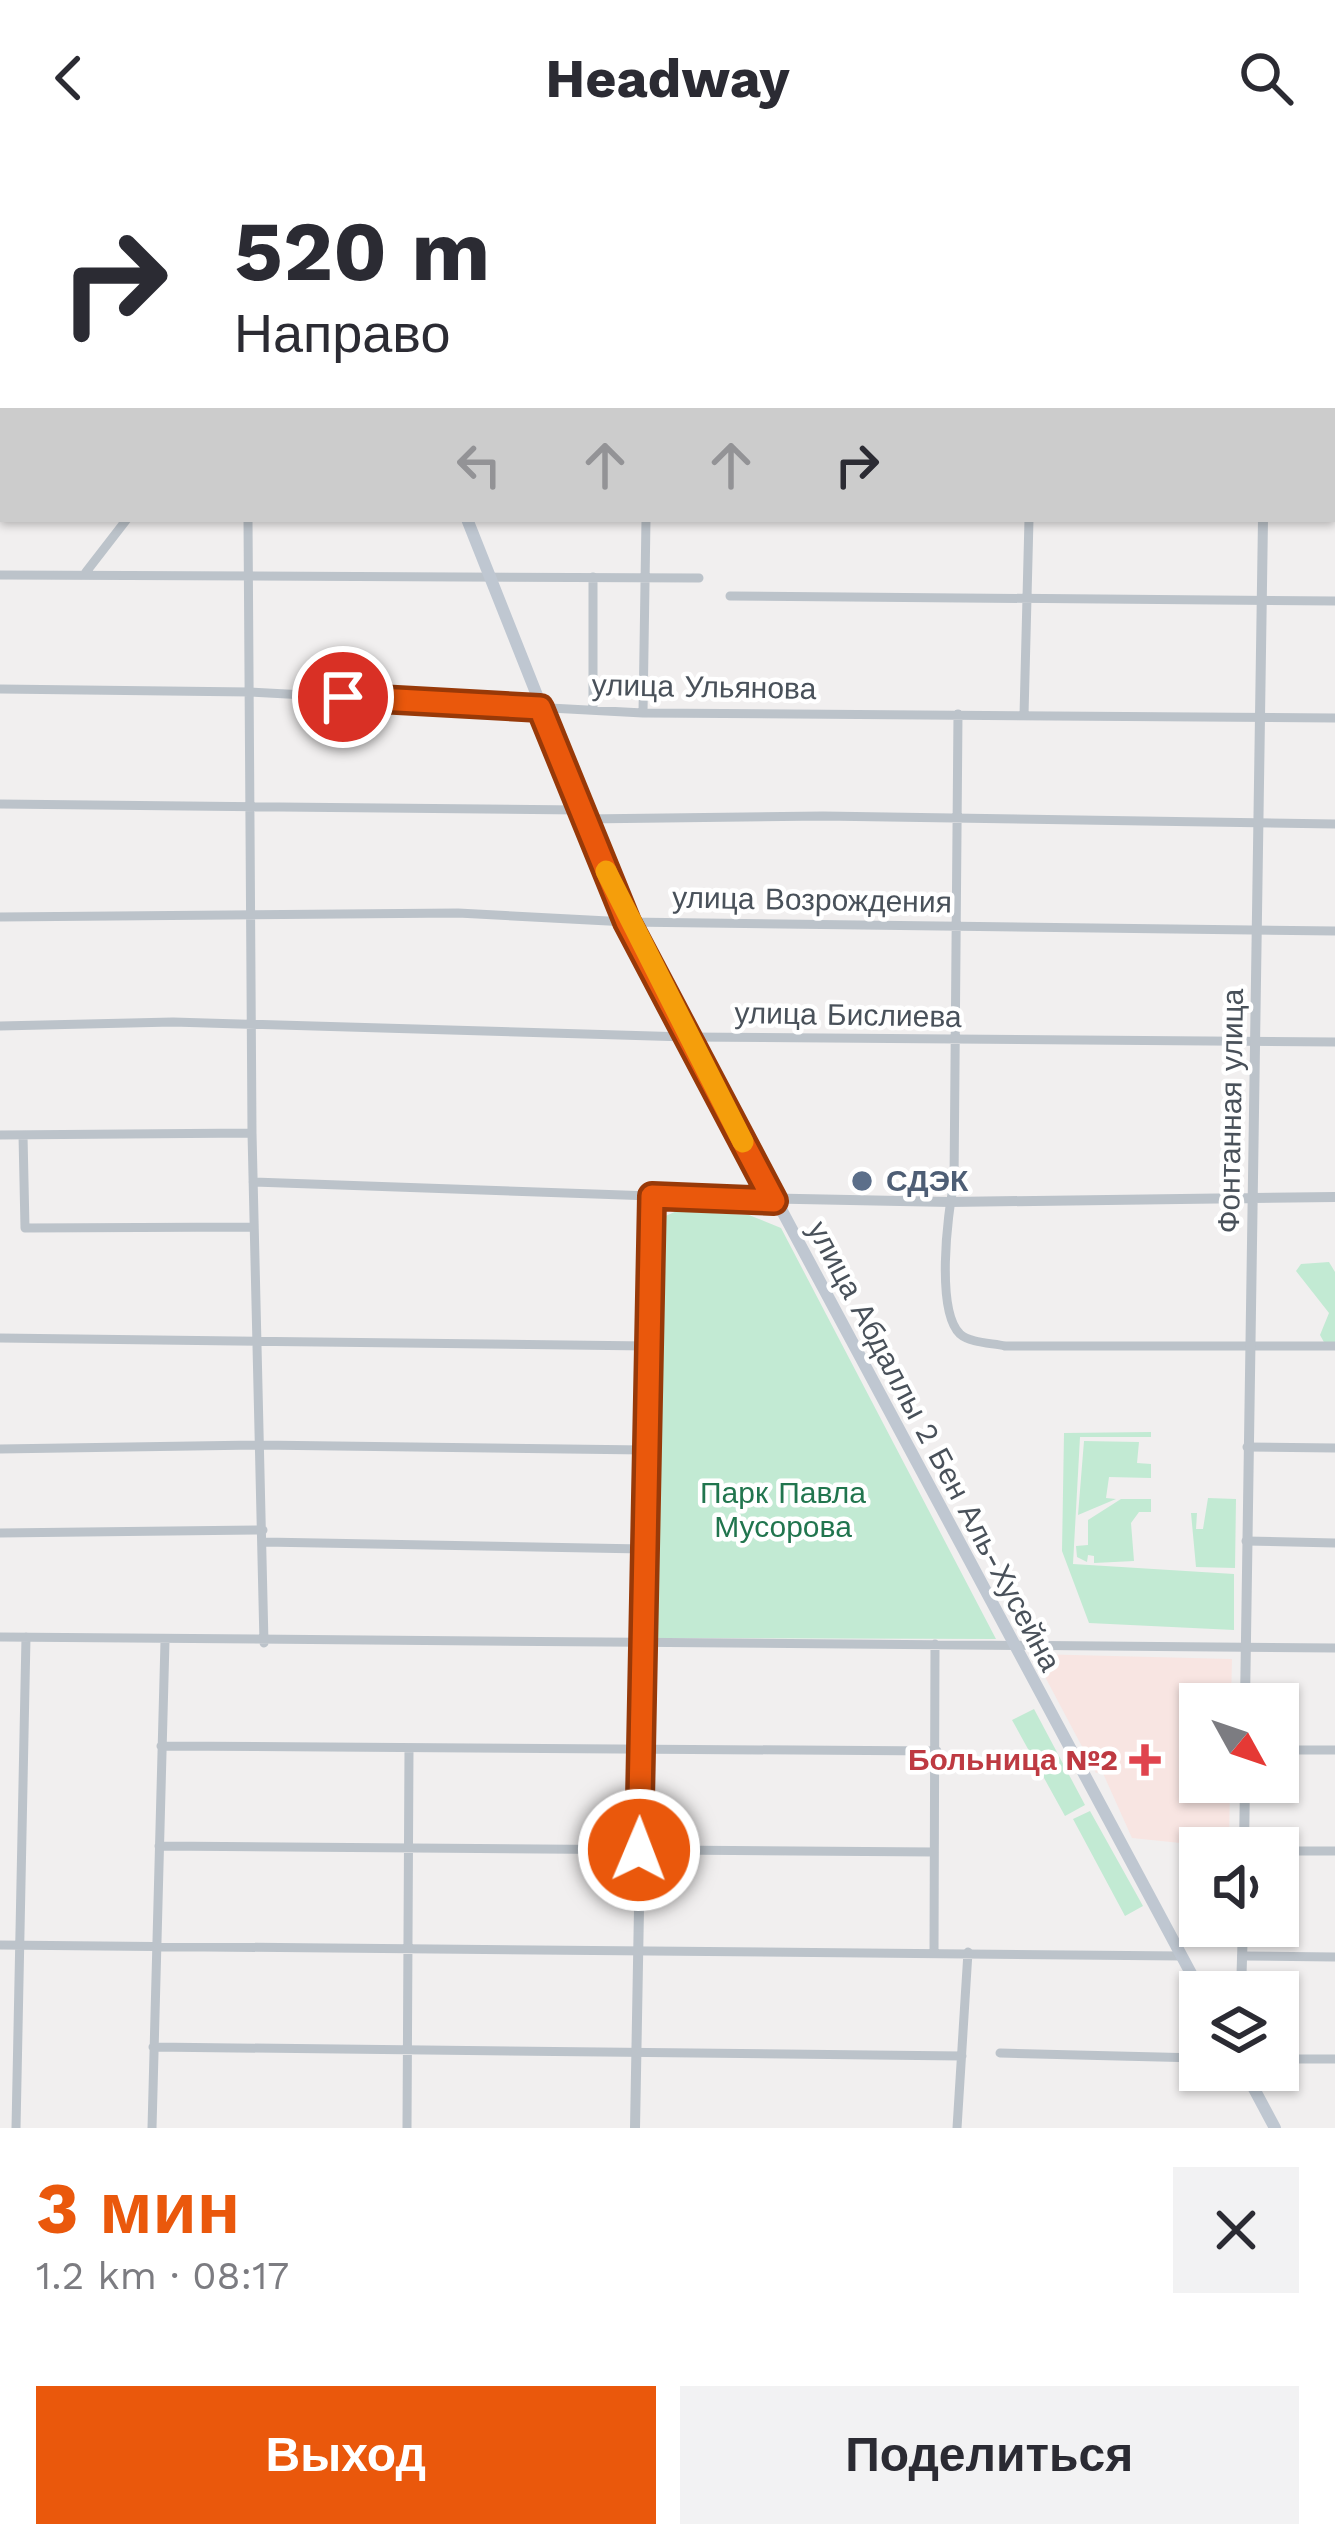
<!DOCTYPE html>
<html lang="ru">
<meta charset="utf-8">
<style>
:root{--surface:#fff;--page:#f2f2f3;--text:#2b2b33;--muted:#7c7c81;--accent:#ea580c}
body{margin:0;font-family:"Work Sans",sans-serif;background:var(--page);color:var(--text);height:100vh;display:flex;flex-direction:column;font-size:45px;white-space:nowrap}
*{box-sizing:border-box;margin:0}
p{font-size:39px;color:var(--muted)}
.icon{flex:none;width:66px;height:66px;fill:none;stroke:currentColor;stroke-width:2;stroke-linecap:round;stroke-linejoin:round}
.map{position:relative;height:1972px;overflow:hidden}
.sheet{display:flex;flex-direction:column;background:var(--surface);flex:1}
.sheet>*{flex:none}
.top-card{position:absolute;left:0px;top:0px;width:1335px;height:366px;box-shadow:0 3px 9px #0004;background:#fff;color:var(--text);overflow:hidden}
.needle{width:78px;rotate:130deg}
.fabs{position:absolute;left:1179px;top:1527px;display:grid;gap:24px}
.fabs a{display:grid;place-items:center;width:120px;height:120px;border-radius:0px;background:var(--surface);box-shadow:0 3px 9px #0004;font-size:60px}
.pin{position:absolute;display:grid;place-items:center;width:102px;height:102px;color:#fff;margin:-51px;border:6px solid #fff;border-radius:50%;box-shadow:0 3px 12px #0007}
.me{position:absolute;width:132px;margin:-66px;rotate:1deg;stroke-linejoin:round;filter:drop-shadow(0 0 9px #0008)}
.turn{display:flex;align-items:center;gap:42px;height:252px;padding:0 36px;font-size:54px}
.turn .icon{width:156px;height:156px;stroke-width:2.5}
.turn b{display:block;font-size:84px;line-height:102px}
.lanes{display:flex;align-items:center;height:114px;padding:0 36px;background:#0003;justify-content:center;gap:60px;direction:ltr}
.lanes .off{opacity:.35}
.round{display:grid;place-items:center;flex:none;width:126px;height:126px;border-radius:0px;background:var(--page)}
.summary{display:flex;align-items:center;justify-content:space-between;height:204px;padding:0 36px}
h1{font-size:72px;font-weight:700;line-height:90px;color:var(--accent)}
.primary-button{display:flex;gap:24px;margin-top:auto;padding:24px 36px}
.primary-button a{flex:1;height:138px;border-radius:0px;background:var(--accent);color:#fff;font-size:48px;font-weight:700;line-height:138px;text-align:center}
.primary-button a+a{background:var(--page);color:var(--text)}
header{display:flex;justify-content:space-between;align-items:center;height:156px;padding:0 36px;background:var(--surface);font-size:54px;font-weight:700}
.map>svg:first-child{display:block}
</style>
<header><svg class="icon" aria-label="back" viewBox="0 0 24 24"><path d="M15 5l-7 7 7 7"/></svg>Headway<svg class="icon" aria-label="search" viewBox="0 0 24 24"><circle cx="10" cy="10" r="6"/><path d="M15 15l6 6"/></svg></header>
<div class="map">
<svg width="1335" height="1972" viewBox="0 0 1335 1972">
<rect width="100%" height="100%" fill="#f1efef"/>
<path fill="#f8e5e2" d="M1033,1498L1232,1503L1231,1548H1200V1626H1230L1229,1692L1132,1682L1102,1615L1096,1617Z"/>
<path fill="#c2ead3" d="M677,1055L749,1059L781,1072L996,1483L653,1482L657,1079L663,1061Z
M1329,1106L1335,1116V1188H1325L1320,1179L1329,1157L1296,1115L1301,1108Z
M1151,1276V1281H1080L1073,1408L1234,1418V1474L1089,1467L1062,1395L1064,1277Z
M1084,1285L1139,1286L1137,1307L1151,1308V1322L1109,1321L1106,1342L1116,1343L1078,1359Z
M1208,1342L1236,1343L1235,1412L1196,1411L1191,1357H1197L1196,1373H1203Z
M1121,1343H1151V1356H1139L1131,1367L1134,1405L1094,1407V1400L1088,1399L1087,1406L1077,1401L1076,1390L1088,1389V1364Z
M1034,1553L1085,1649L1065,1660L1012,1564Z
M1090,1655L1143,1750L1125,1760L1073,1663Z"/>
<g fill="none" stroke-linecap="round" stroke-linejoin="round">
<path stroke="#bcc3ca" stroke-width="9" d="M762,0L765,3
M34,3L37,0
M449,3L452,0
M583,3L586,0
M741,3L744,0
M902,3L905,0
M1093,3L1096,0
M0,42L3,38
M0,73L3,76
M0,276L3,273
M1332,330H1335
M248,363L252,977L264,1487
M86,416L127,363
M0,419L699,422
M730,440L1335,445
M0,533L250,536L643,557L1335,562
M593,554V421
M643,557L646,363
M958,558L954,1028C947,1059 936,1155 960,1178C970,1187 992,1187 1005,1190H1335
M1024,559L1029,363
M0,648L580,654
M585,663L823,660L1335,668
M0,761L458,757L627,766L1335,775
M0,870L173,866L687,881L1335,886
M0,979L252,977
M23,979L25,1072L254,1071
M253,1026L652,1040
M0,1182L648,1190
M1247,1291L1335,1292
M0,1293L259,1289L645,1294
M0,1377L263,1374
M1246,1385L1335,1387
M264,1386L643,1393
M0,1481L1335,1492
M161,1590L937,1595
M1278,1594H1335
M159,1690L934,1696
M1278,1695H1335
M0,1789L1182,1800
M934,1796L935,1488
M1242,1800L1335,1801
M153,1891L962,1900
M1000,1897L1200,1902
M1278,1903H1335
M16,1972L26,1481
M152,1972L165,1485
M407,1972L409,1593
M957,1972L968,1796"/>
<path stroke="#bcc3ca" stroke-width="10" d="M1276,3V0
M1332,244H1335
M1245,1548L1263,363
M1244,1692L1245,1626
M1241,1836L1243,1770
M635,1972L652,1040L950,1046L1335,1041"/>
<path stroke="#bfc7d1" stroke-width="12" d="M329,0L330,3
M467,363L627,766L1201,1836
M1244,1914L1275,1972"/>
</g>
<g fill="none" stroke-linecap="round" stroke-linejoin="round">
<defs>
<path id="route" d="M343,541L540,552L627,766L774,1045L652,1040L639,1694"/>
</defs>
<use href="#route" stroke="#983908" stroke-width="30"/>
<use href="#route" stroke="#ea580c" stroke-width="21"/>
<path stroke="#f59e0b" stroke-width="21" d="M606,715L743,986"/>
</g>
<circle fill="#5c6f8a" stroke="#fff" stroke-width="4.5" cx="862" cy="1025" r="12"/>
<path fill="#e0444e" stroke="#fff" stroke-width="4.5" d="M1139 1586h12v12h12v12h-12v12h-12v-12h-12v-12h12z"/>
<g text-anchor="middle" stroke-width="9" stroke-linejoin="round" paint-order="stroke">
<g font-size="30" fill="#49515a" stroke="#fff">
<text transform="translate(704 531) rotate(1)" y="10">улица Ульянова</text>
<text transform="translate(812 744) rotate(1)" y="10">улица Возрождения</text>
<text transform="translate(848 859) rotate(1)" y="10">улица Бислиева</text>
<text transform="translate(1231 955) rotate(-89)" y="10">Фонтанная улица</text>
<text transform="translate(934 1290) rotate(62)" y="10">улица Абдаллы 2 Бен Аль-Хусейна</text>
</g>
<g font-size="30" font-weight="bold" fill="#4e5e75" stroke="#fff" text-anchor="start">
<text x="886" y="1035">СДЭК</text>
</g>
<g font-size="30" fill="#21754e" stroke="#fff">
<text x="783" y="1347">Парк Павла<tspan x="783" dy="34">Мусорова</tspan></text>
</g>
<g font-size="30" font-weight="bold" fill="#be3a42" stroke="#fff" text-anchor="end">
<text x="1118" y="1614">Больница №2</text>
</g>
</g>
</svg>
<div class="fabs">
<a><svg class="needle" viewBox="-14 -14 28 28"><path d="M0-13l5 13h-10z" fill="#e53935"/><path d="M0 13l5-13h-10z" fill="#7c7c81"/></svg></a>
<a><svg class="icon" aria-label="sound" viewBox="0 0 24 24"><path d="M4 9h4l5-4v14l-5-4H4zM17 9q2 3 0 6"/></svg></a>
<a><svg class="icon" aria-label="layers" viewBox="0 0 24 24"><path d="M12 4l9 5-9 5-9-5zM3 14l9 5 9-5"/></svg></a>
</div>
<div class="pin" style="left:343px;top:541px;background:#d93025"><svg class="icon" aria-label="arrive" viewBox="0 0 24 24"><path d="M6 21V4h12l-3 4 3 4H6"/></svg></div>
<svg class="me" style="left:639px;top:1694px" viewBox="-20 -20 40 40"><circle r="17" fill="#ea580c" stroke="#fff" stroke-width="3"/><path d="M0-11L8 9 0 5-8 9z" fill="#fff"/></svg>
<div class="top-card">
<div class="turn"><svg class="icon" aria-label="right" viewBox="0 0 24 24"><path d="M7 20v-9h11M14 6l5 5-5 5"/></svg><div><b>520 m</b>Направо</div></div>
<div class="lanes"><svg class="icon off" aria-label="left" viewBox="0 0 24 24"><path d="M17 20v-9H6M10 6l-5 5 5 5"/></svg><svg class="icon off" aria-label="ahead" viewBox="0 0 24 24"><path d="M12 20V5M6 11l6-6 6 6"/></svg><svg class="icon off" aria-label="ahead" viewBox="0 0 24 24"><path d="M12 20V5M6 11l6-6 6 6"/></svg><svg class="icon" aria-label="right" viewBox="0 0 24 24"><path d="M7 20v-9h11M14 6l5 5-5 5"/></svg></div>
</div>
</div>
<section class="sheet">
<div class="summary"><div><h1>3 мин</h1><p>1.2 km · 08:17</p></div><a class="round"><svg class="icon" aria-label="close" viewBox="0 0 24 24"><path d="M6 6l12 12M18 6L6 18"/></svg></a></div>
<div class="primary-button"><a>Выход</a><a>Поделиться</a></div>
</section>
